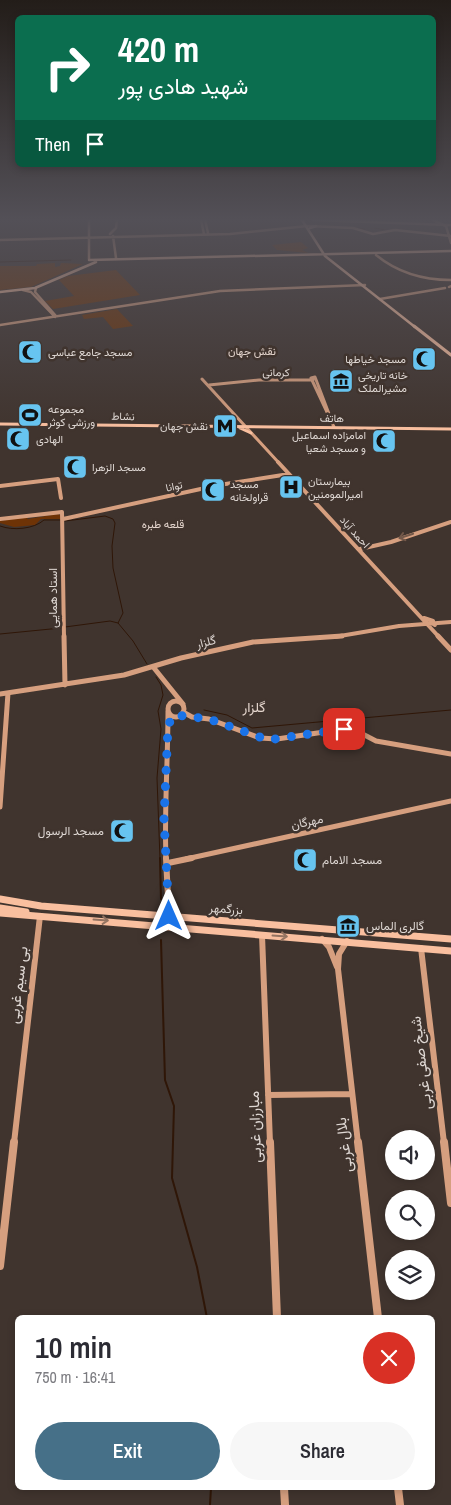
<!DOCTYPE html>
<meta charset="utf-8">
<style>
:root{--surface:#fff;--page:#f7f7f7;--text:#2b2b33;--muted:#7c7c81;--accent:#467088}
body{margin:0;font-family:"Archivo Narrow",Vazirmatn,sans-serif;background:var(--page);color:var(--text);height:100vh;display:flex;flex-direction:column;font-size:19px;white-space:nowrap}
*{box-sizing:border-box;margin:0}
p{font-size:16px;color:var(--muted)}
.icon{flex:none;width:28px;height:28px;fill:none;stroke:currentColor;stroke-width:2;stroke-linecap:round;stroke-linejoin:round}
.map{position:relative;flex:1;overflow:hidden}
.drawer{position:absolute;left:15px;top:1315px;width:420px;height:175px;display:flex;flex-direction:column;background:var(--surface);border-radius:8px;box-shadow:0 2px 8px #0003}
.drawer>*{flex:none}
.hud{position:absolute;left:15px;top:15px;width:421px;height:152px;border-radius:8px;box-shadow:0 2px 8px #0003;background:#0b6e4f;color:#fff;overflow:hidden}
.buttons{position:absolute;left:385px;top:1130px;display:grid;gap:10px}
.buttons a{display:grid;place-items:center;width:50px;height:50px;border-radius:50%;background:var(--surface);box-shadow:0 2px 8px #0003;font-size:25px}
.pin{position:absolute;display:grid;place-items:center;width:42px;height:42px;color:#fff;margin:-21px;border-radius:10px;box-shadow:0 2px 8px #0006}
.me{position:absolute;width:55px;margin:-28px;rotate:0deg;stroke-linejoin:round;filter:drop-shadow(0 0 4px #0008)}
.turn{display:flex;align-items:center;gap:18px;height:105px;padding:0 20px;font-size:22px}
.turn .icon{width:65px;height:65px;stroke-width:2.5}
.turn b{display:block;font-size:35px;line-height:42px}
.then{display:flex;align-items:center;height:48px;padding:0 20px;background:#0003;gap:10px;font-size:19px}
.round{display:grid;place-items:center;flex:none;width:52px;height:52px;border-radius:26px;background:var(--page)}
.headline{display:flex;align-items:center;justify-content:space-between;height:85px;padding:0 20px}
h1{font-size:30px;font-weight:600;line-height:38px}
.action{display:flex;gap:10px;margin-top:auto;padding:10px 20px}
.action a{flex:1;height:58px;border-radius:30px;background:var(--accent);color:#fff;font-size:20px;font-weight:600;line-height:58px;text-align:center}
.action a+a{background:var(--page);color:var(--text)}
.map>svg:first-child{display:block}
</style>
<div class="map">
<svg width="451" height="1505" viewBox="0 0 451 1505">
<rect width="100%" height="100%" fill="#40342e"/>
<path fill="#6e3306" d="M301,242L308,248L302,250L308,253L277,250L272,245Z
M55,263V267L60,266L61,263L83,264L31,287L0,290V266H36L37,264Z
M116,270L140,295L53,309L45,301L74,296L59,280L68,276Z
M117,309L133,326L113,329L103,317L84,319L82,315Z
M58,514L60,515L61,519H41L35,525L14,527L0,523V521L26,517L28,519Z"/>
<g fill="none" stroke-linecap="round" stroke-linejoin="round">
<path stroke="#2f1607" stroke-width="1" d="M358,228L365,229
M374,228L386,230
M0,262L71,260
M65,521L105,516L113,519L115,523L112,546L113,568L123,613L118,623L133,641L147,664
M0,526C13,531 34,529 44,520H61
M65,627L110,621L118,623
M0,634L61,628
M156,677L161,685L163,695L158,711L161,729L157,778L160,859
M204,710L227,715L252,728L451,710"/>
<path stroke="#2f1607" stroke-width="2" d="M160,858L161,899
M161,940L165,1080L174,1106L172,1178L197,1267L207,1318
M210,1505L211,1488"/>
<path stroke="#d69f7f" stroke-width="2.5" d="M89,220V259
M201,220L204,234
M205,220L208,233
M314,220L451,225
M433,220L446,226L451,243
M309,226L353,228L373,234L395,230L451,236
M110,234L116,228L117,220
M113,236L116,258
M0,240L230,234L307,226
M376,255C398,273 422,280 451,280
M449,287L451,286
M36,288L35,292L56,316
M23,290L31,292L55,317
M380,299L445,288
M0,325L220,291L365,285"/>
<path stroke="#d69f7f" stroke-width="3" d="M315,377L334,427L311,378Z
M202,379L279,463
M209,385L259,380H313"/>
<path stroke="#d69f7f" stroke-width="4" d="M278,462L439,637
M0,486L58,479L61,498
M0,519L62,512L64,637
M63,519L219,485L289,474
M360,549L391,542L451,522
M424,618L433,621L432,623L435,625
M334,637L399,626L451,622"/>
<path stroke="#d69f7f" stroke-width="5" d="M64,636L65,685
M438,636L451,650
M154,668L183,704
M0,694L124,675L181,658L253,642L342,636
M168 709a8 8 0 1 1 16 0a8 8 0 1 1-16 0Z
M183,712L192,717L209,719L260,738L277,739L351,728L376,741L451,754
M0,807L8,693
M166,859C164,810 168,761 168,711
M186,859L451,801"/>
<path stroke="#d69f7f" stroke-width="6" d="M166,858L169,916
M168,863L192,858
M262,935L270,1143
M322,939L329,947L337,967
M347,941L339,954L338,969L358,1143
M421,948L444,1143
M268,1095L352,1094
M14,1143L40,916"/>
<path stroke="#d69f7f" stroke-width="8" d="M270,1142L277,1318
M358,1142L378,1318
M444,1142L451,1203
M0,1266L14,1142
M284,1488L285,1505
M398,1488L400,1505"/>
<path stroke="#f9bf9f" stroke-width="2.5" d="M302,220L325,256L415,327
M310,228L316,226
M89,260L451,251
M0,292L35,288L96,262"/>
<path stroke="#f9bf9f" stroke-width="3" d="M414,326L451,355
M0,424L451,429
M240,428L251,433"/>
<path stroke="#f9bf9f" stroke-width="7" d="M0,899L41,906L451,939
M0,908L26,912
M0,913L451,951"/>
</g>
<defs><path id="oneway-shaft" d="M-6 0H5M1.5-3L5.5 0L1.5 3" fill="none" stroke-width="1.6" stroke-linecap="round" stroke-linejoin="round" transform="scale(1.25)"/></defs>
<use stroke="#74594a" href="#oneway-shaft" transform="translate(406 536) rotate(162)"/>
<g stroke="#937361">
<use href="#oneway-shaft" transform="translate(101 920) rotate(4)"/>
<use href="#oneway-shaft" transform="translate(280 936) rotate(4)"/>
</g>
<linearGradient id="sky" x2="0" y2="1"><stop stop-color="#231d19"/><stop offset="0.51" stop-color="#535057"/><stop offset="1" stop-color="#535057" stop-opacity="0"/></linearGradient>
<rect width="451" height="430" fill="url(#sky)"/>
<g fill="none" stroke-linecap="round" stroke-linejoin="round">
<path stroke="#1a73e8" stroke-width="9" stroke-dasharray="0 16.2" d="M169,916L164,819L168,726L172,717L176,715L209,719L268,740L344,729"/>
</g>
<defs>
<symbol id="mosque-square" viewBox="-11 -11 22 22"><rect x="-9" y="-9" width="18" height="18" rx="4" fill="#67c4f0" stroke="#40342e"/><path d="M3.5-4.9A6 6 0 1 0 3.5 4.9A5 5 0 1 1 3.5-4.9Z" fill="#111"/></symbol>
<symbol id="museum-square" viewBox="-11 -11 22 22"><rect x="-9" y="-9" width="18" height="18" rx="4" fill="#67c4f0" stroke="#40342e"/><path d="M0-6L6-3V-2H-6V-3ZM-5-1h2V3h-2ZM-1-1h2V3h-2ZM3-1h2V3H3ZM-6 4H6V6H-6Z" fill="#111"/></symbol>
<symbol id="stadium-square" viewBox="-11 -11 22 22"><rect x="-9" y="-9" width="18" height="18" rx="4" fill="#67c4f0" stroke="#40342e"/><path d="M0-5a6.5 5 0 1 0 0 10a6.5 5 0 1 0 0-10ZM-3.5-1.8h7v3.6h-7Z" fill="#111"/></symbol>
<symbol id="metro-square" viewBox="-11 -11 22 22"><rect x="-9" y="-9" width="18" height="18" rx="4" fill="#67c4f0" stroke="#40342e"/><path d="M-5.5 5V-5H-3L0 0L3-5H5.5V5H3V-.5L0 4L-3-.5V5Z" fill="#111"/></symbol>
<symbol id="hospital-square" viewBox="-11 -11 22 22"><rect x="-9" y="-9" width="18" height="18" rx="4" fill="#67c4f0" stroke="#40342e"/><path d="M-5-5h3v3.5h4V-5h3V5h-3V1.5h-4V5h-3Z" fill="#111"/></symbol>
</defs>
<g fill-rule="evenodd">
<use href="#mosque-square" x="16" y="338" width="28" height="28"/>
<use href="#mosque-square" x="410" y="345" width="28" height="28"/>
<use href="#museum-square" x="327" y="367" width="28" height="28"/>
<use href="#stadium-square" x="16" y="401" width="28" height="28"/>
<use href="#metro-square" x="211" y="412" width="28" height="28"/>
<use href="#mosque-square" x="4" y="425" width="28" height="28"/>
<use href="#mosque-square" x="370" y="427" width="28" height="28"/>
<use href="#mosque-square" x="61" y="453" width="28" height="28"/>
<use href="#hospital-square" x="277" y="473" width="28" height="28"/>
<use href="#mosque-square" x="199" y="476" width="28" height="28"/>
<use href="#mosque-square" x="108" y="817" width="28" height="28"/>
<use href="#mosque-square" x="291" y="846" width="28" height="28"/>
<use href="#museum-square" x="334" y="912" width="28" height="28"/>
</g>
<g text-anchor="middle" stroke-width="5" stroke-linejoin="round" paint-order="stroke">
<g font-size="11" fill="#e4d5cd" stroke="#40342e">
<text x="252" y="355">نقش جهان</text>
<text x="163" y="528">قلعه طبره</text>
</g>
<g font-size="11" fill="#ded7d3" stroke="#40342e" text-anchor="start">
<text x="48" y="356">مسجد جامع عباسی</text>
<text x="406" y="363" text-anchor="end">مسجد خیاطها</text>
<text x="358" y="379">خانه تاریخی<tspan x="358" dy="13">مشیرالملک</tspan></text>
<text x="48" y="413">مجموعه<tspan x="48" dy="13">ورزشی کوثر</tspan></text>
<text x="208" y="430" text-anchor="end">نقش جهان</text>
<text x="366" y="439" text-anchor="end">امامزاده اسماعیل<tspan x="366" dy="13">و مسجد شعیا</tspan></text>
<text x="36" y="443">الهادی</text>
<text x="92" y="471">مسجد الزهرا</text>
<text x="308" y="485">بیمارستان<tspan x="308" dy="13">امیرالمومنین</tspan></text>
<text x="230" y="488">مسجد<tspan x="230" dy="13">قراولخانه</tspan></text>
</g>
<g font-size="11" fill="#ded7d3" stroke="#40342e">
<text transform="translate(276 372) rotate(1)" y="4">کرمانی</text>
<text transform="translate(123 416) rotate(1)" y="4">نشاط</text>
<text transform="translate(332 418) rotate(1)" y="4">هاتف</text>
<text transform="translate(174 486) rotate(-12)" y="4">توانا</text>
<text transform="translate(355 532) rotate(48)" y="4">احمد آباد</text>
</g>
<g font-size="12" fill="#ded7d3" stroke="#40342e">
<text transform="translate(53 598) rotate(-90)" y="4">استاد همایی</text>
<text transform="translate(206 642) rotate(-14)" y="4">گلزار</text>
<text transform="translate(307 822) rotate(-12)" y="4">مهرگان</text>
<text transform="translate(226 909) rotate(4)" y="4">بزرگمهر</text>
</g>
<g font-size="12" fill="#ded7d3" stroke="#40342e" text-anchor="start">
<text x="104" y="835" text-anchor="end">مسجد الرسول</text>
<text x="322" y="864">مسجد الامام</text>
<text x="366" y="930">گالری الماس</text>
</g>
<g font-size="14" fill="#e4d5cd" stroke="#40342e">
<text x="254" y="712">گلزار</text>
</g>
<g font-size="15" fill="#ded7d3" stroke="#40342e">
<text transform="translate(18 985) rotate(-83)" y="5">بی سیم غربی</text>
<text transform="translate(421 1063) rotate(-97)" y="5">شیخ صفی غربی</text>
<text transform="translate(255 1127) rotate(-92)" y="5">مبارزان غربی</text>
<text transform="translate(344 1145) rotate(-97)" y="5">بلال غربی</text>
</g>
</g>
</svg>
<div class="buttons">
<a><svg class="icon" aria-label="sound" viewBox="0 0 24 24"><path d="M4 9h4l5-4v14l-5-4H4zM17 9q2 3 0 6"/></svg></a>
<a><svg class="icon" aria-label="search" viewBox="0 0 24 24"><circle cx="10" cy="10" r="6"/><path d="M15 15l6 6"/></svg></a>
<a><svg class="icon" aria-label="layers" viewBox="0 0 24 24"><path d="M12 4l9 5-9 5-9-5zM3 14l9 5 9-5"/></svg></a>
</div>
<div class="pin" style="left:344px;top:729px;background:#d93025"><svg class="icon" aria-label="arrive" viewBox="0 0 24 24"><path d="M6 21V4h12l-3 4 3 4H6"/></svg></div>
<svg class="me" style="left:169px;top:916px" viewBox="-20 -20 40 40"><path d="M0-17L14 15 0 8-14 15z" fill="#1a73e8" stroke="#fff" stroke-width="4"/></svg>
<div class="hud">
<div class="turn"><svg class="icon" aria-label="right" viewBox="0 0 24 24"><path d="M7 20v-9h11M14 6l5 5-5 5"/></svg><div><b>420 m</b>شهید هادی پور</div></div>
<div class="then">Then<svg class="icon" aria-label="arrive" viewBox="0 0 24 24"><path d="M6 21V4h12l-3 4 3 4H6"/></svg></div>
</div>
<section class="drawer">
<div class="headline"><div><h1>10 min</h1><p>750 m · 16:41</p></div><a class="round" style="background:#d93025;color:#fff"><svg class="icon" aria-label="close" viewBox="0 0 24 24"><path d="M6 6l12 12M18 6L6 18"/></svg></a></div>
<div class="action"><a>Exit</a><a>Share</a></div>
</section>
</div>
